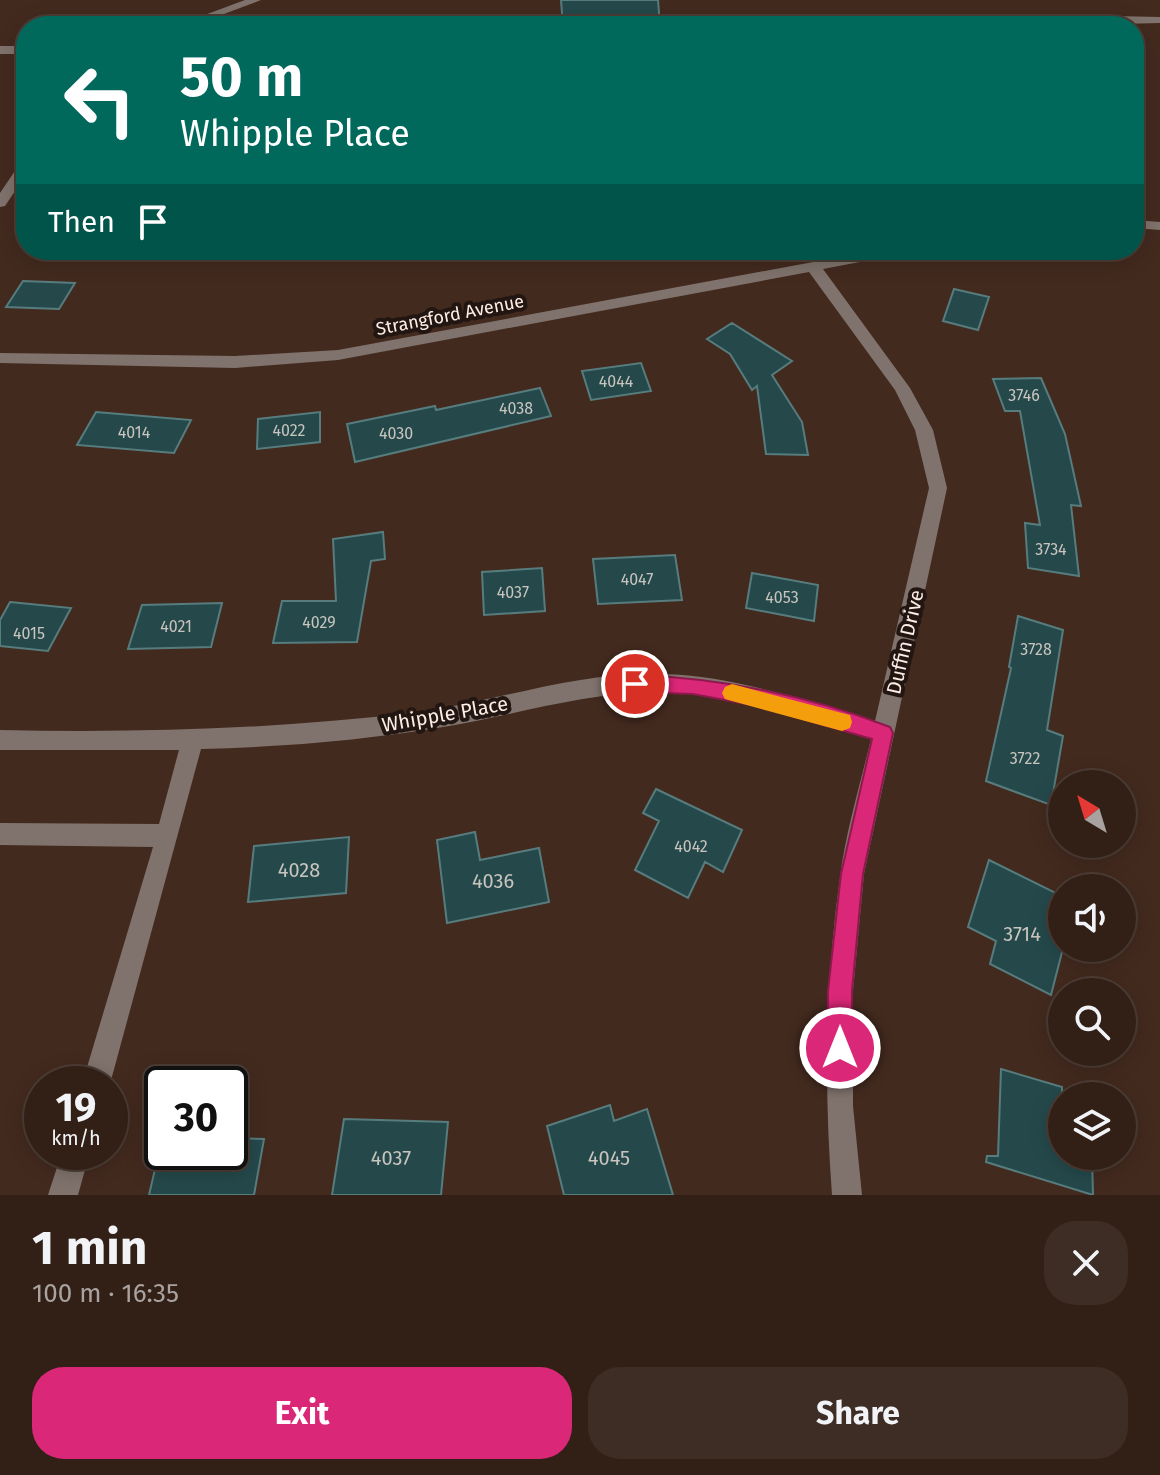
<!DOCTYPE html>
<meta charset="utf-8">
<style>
:root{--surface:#322017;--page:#3d2d24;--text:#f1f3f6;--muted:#a8a3a1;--line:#4d3e36;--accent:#db2777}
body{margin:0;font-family:"Fira Sans",sans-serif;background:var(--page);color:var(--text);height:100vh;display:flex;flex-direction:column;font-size:30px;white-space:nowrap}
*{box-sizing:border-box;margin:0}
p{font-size:26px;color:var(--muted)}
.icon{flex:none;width:44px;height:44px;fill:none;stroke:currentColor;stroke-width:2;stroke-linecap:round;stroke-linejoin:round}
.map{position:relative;height:1195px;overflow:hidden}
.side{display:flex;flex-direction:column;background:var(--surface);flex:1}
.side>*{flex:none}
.banner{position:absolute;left:16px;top:16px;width:1128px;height:244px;border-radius:32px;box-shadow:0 4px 20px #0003,0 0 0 2px var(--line);background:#00695c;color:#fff;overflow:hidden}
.needle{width:52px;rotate:322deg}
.buttons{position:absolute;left:1048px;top:770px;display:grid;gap:16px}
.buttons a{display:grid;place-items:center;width:88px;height:88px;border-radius:50%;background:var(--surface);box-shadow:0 4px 20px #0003,0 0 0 2px var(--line);font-size:40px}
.speed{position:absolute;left:24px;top:1066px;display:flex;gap:16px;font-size:40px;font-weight:700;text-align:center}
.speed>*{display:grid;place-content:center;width:104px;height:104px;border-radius:50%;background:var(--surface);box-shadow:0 4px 20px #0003,0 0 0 2px var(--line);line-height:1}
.speed small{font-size:20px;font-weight:400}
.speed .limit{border:4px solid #111;border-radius:12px;background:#fff;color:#111}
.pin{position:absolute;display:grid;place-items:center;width:68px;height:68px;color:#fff;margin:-34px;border:4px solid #fff;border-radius:50%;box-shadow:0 2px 8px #0007}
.me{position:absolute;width:88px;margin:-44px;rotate:0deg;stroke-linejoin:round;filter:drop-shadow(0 0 6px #0008)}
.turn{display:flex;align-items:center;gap:28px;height:168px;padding:0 32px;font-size:36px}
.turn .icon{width:104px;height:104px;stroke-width:2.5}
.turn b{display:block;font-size:56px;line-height:68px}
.then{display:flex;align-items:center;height:76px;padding:0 32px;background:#0003;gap:16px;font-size:30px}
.round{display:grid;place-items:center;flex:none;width:84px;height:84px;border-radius:32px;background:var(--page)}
.headline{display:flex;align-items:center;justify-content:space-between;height:136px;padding:0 32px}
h1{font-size:48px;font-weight:700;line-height:60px}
.action{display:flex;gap:16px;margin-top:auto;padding:16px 32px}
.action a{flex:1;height:92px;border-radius:32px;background:var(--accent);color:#fff;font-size:32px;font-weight:700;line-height:92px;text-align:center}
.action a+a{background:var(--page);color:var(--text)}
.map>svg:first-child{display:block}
</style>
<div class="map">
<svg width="1160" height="1195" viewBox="0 0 1160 1195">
<rect width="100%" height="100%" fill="#432a1f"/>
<path fill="#25494b" stroke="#577c7e" stroke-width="2" d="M561,0H658L660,26H563Z
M23,281L75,283L59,309L6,307Z
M954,289L989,297L978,330L943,321Z
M732,323L792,361L772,375L802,422L808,455L766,454L757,386L752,390L730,354L707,339Z
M641,363L651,391L591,400L582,371Z
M1041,378L1065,434L1081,506L1071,505L1079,576L1028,568L1025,523L1040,525L1020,411H1005L993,379Z
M540,388L551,416L355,462L347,424L435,406L436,410Z
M96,412L191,420L174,453L77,445Z
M320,412V442L257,449L258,419Z
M383,532L385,559L371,561L357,642L273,643L282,601H336L333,539Z
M675,555L682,600L598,604L593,559Z
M542,568L545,611L484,615L482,572Z
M752,573L818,585L814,621L746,608Z
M10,602L71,608L48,651L0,646V620Z
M222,603L211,647L128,649L142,605Z
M1018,616L1063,630L1047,730L1063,736L1051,805L986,781L1011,668L1009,667Z
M656,789L742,830L723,872L705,862L688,898L635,870L659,821L643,813Z
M475,832L480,860L539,848L549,902L447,923L437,840Z
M349,837L346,893L248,902L254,846Z
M989,860L1062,896V952L1051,995L990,964L996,941L968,927Z
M1001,1069L1062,1087V1156H1092L1093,1195L986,1162L987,1156H998Z
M610,1105L614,1121L647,1109L673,1195H564L547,1126Z
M344,1119L448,1122L441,1195H332Z
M230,1138L264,1139L254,1195H149L159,1152H230Z"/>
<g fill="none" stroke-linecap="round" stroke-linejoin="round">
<path fill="#80736d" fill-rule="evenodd" d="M245,0H261L192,26H175Z
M1113,16L1160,17V23L1039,26L1045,23Z
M0,46H26V54H0Z
M26,161V175L5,206L0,207V193L21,162Z
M1134,220L1160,222V230L1134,228Z
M878,250H909L902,254L823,269L910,388L933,430L947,488L864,874L853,991V1106L862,1195H832C824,1088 825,983 840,877C846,831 860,785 871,739C802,719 731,692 658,692C587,692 519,714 449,726C367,740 284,747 201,749L110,1084H82L153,847L0,845V823L159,824L179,750H0V730C140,733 279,729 418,712C499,701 579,671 663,674C736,676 805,701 875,721L929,488L915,430L895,390L809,272L338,360L235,368L0,363V353L235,356L338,350Z
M62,1152H90L78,1195H48Z"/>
</g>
<path fill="#db2777" stroke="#8e194d" stroke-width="2" d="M635,675C721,678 809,696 890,727L893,733L863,874L852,991V1048L848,1057L840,1061L831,1057L827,1048L828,991L841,874L872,739L757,706L693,694L635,692L628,690L625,684L628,678Z"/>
<path fill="#f59e0b" d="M732,684L842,713L850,715L852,722L850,728L842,731L732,701L725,699L722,693L725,687Z"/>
<g text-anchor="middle" stroke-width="8" stroke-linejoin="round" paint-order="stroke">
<g font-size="16" fill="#c8c4be">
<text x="616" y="387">4044</text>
<text x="1024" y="401">3746</text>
<text x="516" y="414">4038</text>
<text x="289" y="436">4022</text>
<text x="134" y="438">4014</text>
<text x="396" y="439">4030</text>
<text x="1051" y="555">3734</text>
<text x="637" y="585">4047</text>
<text x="513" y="598">4037</text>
<text x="782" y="603">4053</text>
<text x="319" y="628">4029</text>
<text x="176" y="632">4021</text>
<text x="29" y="639">4015</text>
<text x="1036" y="655">3728</text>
<text x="1025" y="764">3722</text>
<text x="691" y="852">4042</text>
</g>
<g font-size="18" fill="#feede5" stroke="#211611">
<text transform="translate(450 315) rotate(-11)" y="6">Strangford Avenue</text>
</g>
<g font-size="20" fill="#feede5" stroke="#211611">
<text transform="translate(905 642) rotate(-77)" y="7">Duffin Drive</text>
<text transform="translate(445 714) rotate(-10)" y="7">Whipple Place</text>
</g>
<g font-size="20" fill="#c8c4be">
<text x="299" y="877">4028</text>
<text x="493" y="888">4036</text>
<text x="1022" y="941">3714</text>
<text x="391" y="1165">4037</text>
<text x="609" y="1165">4045</text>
</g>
</g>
</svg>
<div class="buttons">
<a><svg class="needle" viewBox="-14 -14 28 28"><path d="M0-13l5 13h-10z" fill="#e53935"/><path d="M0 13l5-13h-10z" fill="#a8a3a1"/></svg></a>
<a><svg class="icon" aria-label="sound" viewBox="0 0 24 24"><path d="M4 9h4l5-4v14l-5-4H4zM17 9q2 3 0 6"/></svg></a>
<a><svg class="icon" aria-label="search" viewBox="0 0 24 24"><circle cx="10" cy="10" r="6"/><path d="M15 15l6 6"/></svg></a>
<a><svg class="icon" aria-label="layers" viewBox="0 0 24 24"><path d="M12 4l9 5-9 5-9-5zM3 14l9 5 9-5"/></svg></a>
</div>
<div class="speed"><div>19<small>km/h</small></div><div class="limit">30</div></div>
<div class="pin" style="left:635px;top:684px;background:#d93025"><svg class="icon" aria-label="arrive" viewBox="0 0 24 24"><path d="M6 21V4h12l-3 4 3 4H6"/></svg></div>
<svg class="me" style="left:840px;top:1048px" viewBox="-20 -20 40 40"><circle r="17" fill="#db2777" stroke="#fff" stroke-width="3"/><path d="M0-11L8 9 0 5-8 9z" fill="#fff"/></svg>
<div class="banner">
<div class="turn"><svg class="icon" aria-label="left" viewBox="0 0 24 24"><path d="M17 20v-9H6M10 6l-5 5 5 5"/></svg><div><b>50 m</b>Whipple Place</div></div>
<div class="then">Then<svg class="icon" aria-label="arrive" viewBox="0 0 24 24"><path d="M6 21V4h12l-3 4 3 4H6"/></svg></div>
</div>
</div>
<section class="side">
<div class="headline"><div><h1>1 min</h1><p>100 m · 16:35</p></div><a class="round"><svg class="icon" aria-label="close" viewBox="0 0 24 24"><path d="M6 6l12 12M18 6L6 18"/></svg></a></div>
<div class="action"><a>Exit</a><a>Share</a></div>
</section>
